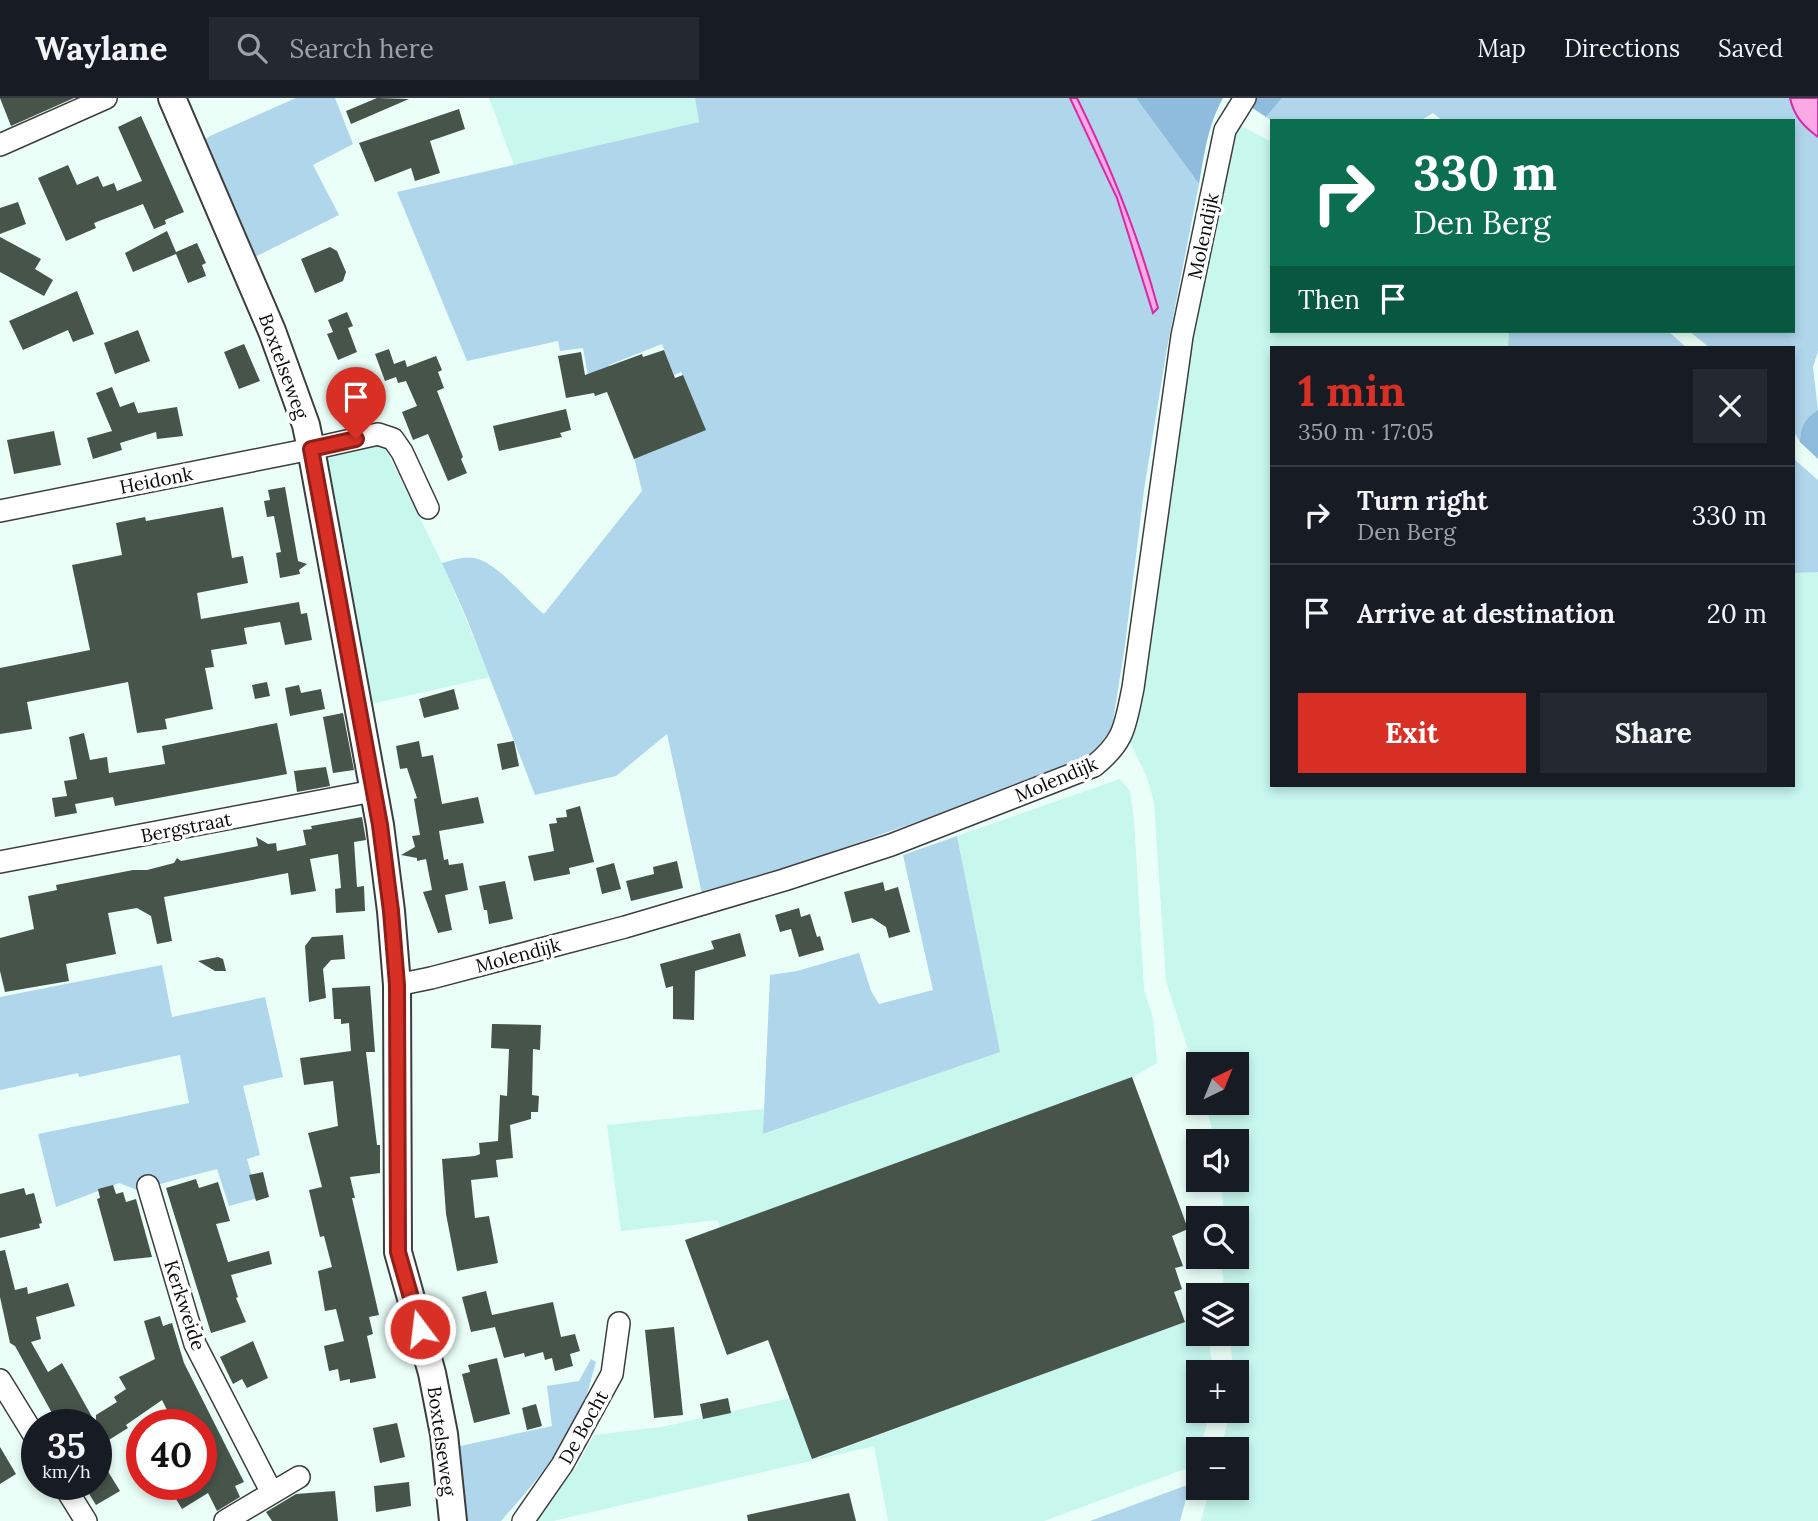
<!DOCTYPE html>
<meta charset="utf-8">
<style>
:root{--surface:#171b24;--page:#242831;--text:#f1f3f6;--muted:#9ea1a6;--line:#363941;--accent:#d93025}
body{margin:0;font-family:Lora,serif;background:var(--page);color:var(--text);height:100vh;display:flex;flex-direction:column;font-size:26px;white-space:nowrap}
*{box-sizing:border-box;margin:0}
p{font-size:23px;color:var(--muted)}
.icon{flex:none;width:38px;height:38px;fill:none;stroke:currentColor;stroke-width:2;stroke-linecap:round;stroke-linejoin:round}
.map{position:relative;flex:1;overflow:hidden}
.panel{position:absolute;left:1270px;top:248px;width:525px;height:441px;display:flex;flex-direction:column;background:var(--surface);border-radius:0px;box-shadow:0 4px 10px #0003}
.panel>*{flex:none}
.top-card{position:absolute;left:1270px;top:21px;width:525px;height:214px;border-radius:0px;box-shadow:0 4px 10px #0003;background:#0b6e4f;color:#fff;overflow:hidden}
.needle{width:46px;rotate:43deg}
.fabs{position:absolute;left:1186px;top:954px;display:grid;gap:14px}
.fabs a{display:grid;place-items:center;width:63px;height:63px;border-radius:0px;background:var(--surface);box-shadow:0 4px 10px #0003;font-size:35px}
.speed{position:absolute;left:21px;top:1311px;display:flex;gap:14px;font-size:35px;font-weight:700;text-align:center}
.speed>*{display:grid;place-content:center;width:91px;height:91px;border-radius:50%;background:var(--surface);box-shadow:0 4px 10px #0003;line-height:1}
.speed small{font-size:18px;font-weight:400}
.speed .limit{border:10px solid #d22;background:#fff;color:#111}
.pin{position:absolute;display:grid;place-items:center;width:60px;height:60px;color:#fff;margin:-72px -30px;border-radius:50% 50% 50% 0;rotate:-45deg;box-shadow:0 0 7px #0007}
.pin .icon{rotate:45deg}
.me{position:absolute;width:77px;margin:-38px;rotate:345deg;stroke-linejoin:round;filter:drop-shadow(0 0 5px #0008)}
.turn{display:flex;align-items:center;gap:24px;height:147px;padding:0 28px;font-size:32px}
.turn .icon{width:91px;height:91px;stroke-width:2.5}
.turn b{display:block;font-size:49px;line-height:60px}
.then{display:flex;align-items:center;height:66px;padding:0 28px;background:#0003;gap:14px;font-size:26px}
.round{display:grid;place-items:center;flex:none;width:74px;height:74px;border-radius:0px;background:var(--page)}
.headline{display:flex;align-items:center;justify-content:space-between;height:119px;padding:0 28px}
h1{font-size:42px;font-weight:700;line-height:52px;color:var(--accent)}
.primary-button{display:flex;gap:14px;margin-top:auto;padding:14px 28px}
.primary-button a{flex:1;height:80px;border-radius:0px;background:var(--accent);color:#fff;font-size:28px;font-weight:700;line-height:80px;text-align:center}
.primary-button a+a{background:var(--page);color:var(--text)}
ul{padding:0;list-style:none}
li{display:flex;align-items:center;gap:21px;height:98px;padding:0 28px;border-top:2px solid var(--line)}
li div{flex:1}
li b{display:block;font-size:26px}
li em{font-style:normal}
header{display:flex;align-items:center;gap:42px;box-sizing:border-box;height:98px;padding:0 35px;background:var(--surface);border-bottom:2px solid var(--line)}
header strong{font-size:33px}
nav{display:flex;gap:38px;margin-inline-start:auto;font-size:24px}
.search{width:490px;height:63px;background:var(--page);display:flex;align-items:center;gap:18px;box-sizing:border-box;padding:0 24px;border-radius:0px;color:var(--muted);font-size:26px}
.map>svg:first-child{display:block}
</style>
<header>
<strong>Waylane</strong>
<div class="search"><svg class="icon" aria-label="search" viewBox="0 0 24 24"><circle cx="10" cy="10" r="6"/><path d="M15 15l6 6"/></svg>Search here</div>
<nav><a>Map</a><a>Directions</a><a>Saved</a></nav>
</header>
<div class="map">
<svg width="1818" height="1423" viewBox="0 0 1818 1423">
<rect width="100%" height="100%" fill="#e9fff8"/>
<path fill="#c7f7ed" d="M489,0H695L699,24L514,67Z
M1238,26L1272,44V233H1509V237L1508,250H1272V688H1794V475L1818,474V1423H1201L1210,1390H1237V1351H1221L1230,1313L1237,1312V1274H1233L1230,1236H1237V1197H1225L1222,1172L1223,1159L1237,1158V1120H1224L1221,1082H1237V1043H1215L1205,1005L1237,1004V966H1199V986L1166,883L1154,704L1146,677L1130,644L1165,368L1227,56Z
M380,346L384,348L442,465L490,579L367,607L323,363L330,359Z
M1120,681L1130,693L1134,722L1144,892L1153,920L1157,965L1133,979L721,1130L717,1122L621,1133L607,1027L764,1011V1036L999,954L957,738Z
M1199,1217V1236H1208L1213,1274H1199V1312L1210,1313L1196,1367L1044,1423H888L874,1348L553,1423H535L576,1369L594,1337L662,1329L795,1299L818,1360Z"/>
<path fill="#b0d6ec" d="M296,0H335L353,46L313,67L339,117L249,162L200,46L210,38Z
M695,0H1136L1199,86L1167,250L1144,392L1125,547L1112,630L1105,646L1085,664L787,770L702,796L667,636L616,678L535,697L467,521L442,465C453,462 464,458 475,460C499,466 525,501 544,516L642,393L634,359L704,328L681,274L674,277L662,246L609,267L612,275L588,278L583,250L560,253L558,243L467,263L397,94L699,24Z
M1282,0H1790C1794,19 1803,28 1818,39V253L1813,269L1818,312C1804,320 1801,329 1800,344L1794,334V250H1710L1689,233H1794V23H1443L1433,15L1420,23H1272L1266,19Z
M1509,233H1668L1687,250H1508Z
M1794,361L1818,382V474L1794,475Z
M957,738L1000,954L763,1036L770,877L797,873L859,855L871,893L879,906L933,892L903,757Z
M162,867L172,919L265,899L283,979L243,988L260,1057L247,1061L258,1100L229,1108L217,1071L137,1092L119,1085L56,1109L38,1036L189,1005L180,957L79,979L78,975L0,992V899Z
M591,1261L596,1264C592,1277 589,1293 583,1306C565,1350 532,1388 501,1423H462L451,1350L552,1328L547,1288L579,1283Z
M1190,1386L1180,1423H1090Z"/>
<path fill="#8fbbdd" d="M1136,0H1223C1208,26 1204,57 1199,86Z
M1252,0H1282L1266,19L1248,7Z
M1818,312V361L1800,344C1801,329 1804,320 1818,312Z"/>
<path fill="#faa9e5" stroke="#d72ba5" stroke-width="2" d="M1070,0H1077C1111,69 1138,136 1158,210L1153,215L1117,100Z
M1790,0H1818V39C1803,28 1794,18 1790,0Z"/>
<path fill="#47544a" d="M0,0H74L11,28Z
M377,0L409,1L351,26L346,13Z
M459,11L465,31L430,43L440,75L415,83L411,70L375,84L359,45Z
M141,18L184,114L165,122L166,126L154,131L143,106L94,125L96,130L66,143L38,80L68,67L77,87L98,78L103,89L114,85L117,93L142,83L118,29Z
M18,104L26,126L0,136V110Z
M167,133L176,154L197,145L206,165L202,167L206,178L188,185L176,156L133,174L125,155Z
M0,139L41,161L35,171L53,182L44,198L0,174Z
M330,149L337,153L346,174L343,183L315,195L301,161Z
M77,193L94,236L73,244L68,232L23,252L9,223Z
M347,214L353,228L348,230L357,254L338,262L327,236L333,234L328,222Z
M138,232L150,263L115,276L104,245Z
M244,246L260,283L239,291L224,254Z
M389,251L394,266L405,262L407,269L436,258L442,272L438,274L444,290L437,293L463,359L461,361L467,375L448,383L428,336L413,342L402,314L417,308L406,283L398,285L396,279L385,283L375,256Z
M664,252L675,280L683,277L706,332L634,361L607,294L595,298L594,295L566,300L558,258L581,254L585,277L642,256L643,259Z
M112,289L120,309L134,304L138,315L177,309L183,338L157,341L156,334L120,345L122,352L93,361L87,340L112,333L96,295Z
M566,311L571,332L560,335L562,339L499,353L493,328Z
M54,333L61,367L14,376L7,342Z
M285,389L298,463L307,466L299,472L300,476L280,480L276,455L281,454L274,418L267,419L264,403L270,402L268,392Z
M223,409L232,460L243,458L248,485L197,495L201,521L299,504L301,516L307,515L312,542L285,547L280,524L244,530L247,546L211,552L214,569L205,570L213,611L165,621L167,631L137,635L128,584L27,604L32,631L0,636V570L90,552L72,467L122,457L116,425L145,419L146,423Z
M267,584L270,598L255,601L252,587Z
M299,587L301,595L321,591L325,611L290,618L285,590Z
M454,591L459,611L424,620L419,601Z
M343,615L354,672L333,675L323,619Z
M277,625L287,676L115,708L113,699L75,706L77,715L55,719L52,700L67,698L64,683L77,681L69,639L84,635L90,662L107,659L109,675L165,666L162,648Z
M419,643L422,659L433,657L442,706L478,699L484,725L439,733L444,762L448,761L449,767L463,765L468,792L445,797L452,832L438,835L423,794L432,792L426,761L417,763V760L401,757L415,749L412,738L420,737L414,701L417,700L407,670L400,671L396,648Z
M514,643L519,668L502,672L497,646Z
M326,669L330,688L297,694L294,673Z
M580,708L594,764L569,770L570,776L534,783L528,758L554,753L549,726L557,725L556,720L567,719L566,712Z
M362,719L366,742L354,744L357,789L364,788L365,813L336,815L335,791L341,790L338,756L310,761L316,793L291,797L288,775L164,799L172,843L157,846L151,818L137,810L108,815L116,856L66,866L69,883L5,894L0,873V840L34,831L28,798L57,792L56,787L133,772H147L174,765L177,760L181,763L258,748L256,739L268,746L276,745L277,753L306,747L303,732L312,731L311,728Z
M677,763L683,790L631,803L626,783L654,776L653,769Z
M614,765L621,791L602,796L596,770Z
M505,783L513,821L489,826L487,812H484L479,788Z
M883,784L885,793L898,789L910,834L889,840L886,829L872,820L852,825L844,794Z
M799,810L801,819L810,816L817,839L820,838L824,852L799,859L791,831L780,834L775,817Z
M740,835L746,858L695,873L694,922L673,921V888L666,890L660,866L714,851L711,843Z
M343,837L345,861L331,862L323,871L326,900L309,904L305,848L312,839Z
M218,859L223,861L226,873H215L198,863Z
M370,888L375,954H366L377,1047H380V1075L350,1079L355,1100H352L379,1217L369,1219L373,1236L367,1238L376,1280L350,1285V1281L340,1283L338,1271L329,1273L324,1248L344,1243L336,1211L325,1213L318,1173L332,1169L324,1138L320,1139L309,1092L322,1089L308,1035L338,1028L333,983L304,987L300,960L351,953L349,925L341,926V921H334L332,890Z
M492,926L541,927L540,952L533,951L532,997L539,998L538,1014H531V1021L510,1027L513,1060L496,1062L498,1079L471,1082L475,1120L489,1118L498,1165L457,1173L446,1116L442,1061L475,1058L480,1056L479,1045L498,1043L500,997L507,998L509,951L491,950Z
M1132,979L1188,1131L1172,1138L1183,1168L1175,1170L1182,1191L1174,1194L1185,1224L812,1361L768,1242L727,1257L685,1142Z
M263,1074L269,1099L256,1103L249,1077Z
M196,1081L199,1090L218,1084L230,1123L216,1126L228,1164L269,1153L272,1166L231,1177L238,1199L236,1200L246,1224L211,1235L166,1090Z
M113,1087L116,1096L123,1094L126,1104L136,1101L152,1159L114,1163L97,1101L100,1100L98,1091Z
M24,1090L26,1097L34,1095L42,1125L39,1126L40,1130L0,1140V1096Z
M5,1152L15,1192L27,1189L28,1196L68,1185L75,1208L36,1219L41,1241L31,1244L48,1274L62,1265L96,1326H58L15,1248L10,1245L0,1199V1153Z
M486,1193L492,1217L553,1204L561,1239L575,1236L580,1253L570,1256L573,1268L555,1273L552,1260L545,1262L543,1254L525,1259L524,1255L504,1260L495,1229L471,1234L462,1199Z
M160,1218L163,1228L172,1225L184,1265L244,1384L235,1388L240,1399L217,1413L208,1395L182,1411L167,1386H201V1326H174L162,1302L126,1327L128,1330L96,1350V1317L117,1304L114,1299L126,1291L119,1279L155,1261L144,1223Z
M674,1229L683,1317L654,1320L645,1232Z
M253,1243L268,1280L247,1290L242,1281L233,1286L220,1259Z
M497,1260L510,1316L474,1325L462,1276L470,1274L468,1267Z
M728,1300L731,1315L703,1321L700,1306Z
M536,1306L542,1328L527,1332L522,1310Z
M397,1325L405,1359L380,1365L373,1330Z
M0,1349L16,1376L0,1386Z
M96,1354L120,1393L96,1407L83,1386H96Z
M409,1384L411,1408L376,1414L374,1388Z
M335,1393L338,1423H272L266,1414L296,1396Z
M849,1395L856,1423H748L747,1417Z"/>
<g fill="none" stroke-linecap="round" stroke-linejoin="round">
<defs>
<path id="minor" d="M0,47L106,0
M0,413L311,351L378,336L393,341L402,354L428,410
M0,764L373,693
M397,887L431,880L625,829L784,782L891,747L1094,668C1125,643 1125,628 1133,590L1182,238L1225,32L1245,0
M148,1088L195,1246L272,1395
M0,1282L37,1342
M63,1386L86,1423
M225,1423L299,1379
M523,1423L562,1367L612,1276L619,1225"/>
<path id="tertiary" d="M172,0L272,233L306,327L311,351L380,727L391,813L397,887L398,1154L432,1275L444,1336L453,1423"/>
</defs>
<use href="#minor" stroke="#3e3e3e" stroke-width="24"/>
<use href="#tertiary" stroke="#3e3e3e" stroke-width="30"/>
<use href="#minor" stroke="#fff" stroke-width="21"/>
<use href="#tertiary" stroke="#fff" stroke-width="26"/>
</g>
<g fill="none" stroke-linecap="round" stroke-linejoin="round">
<defs>
<path id="route" d="M356,341L311,351L380,727L391,813L397,887L398,1154L420,1231"/>
</defs>
<use href="#route" stroke="#8d1f18" stroke-width="18"/>
<use href="#route" stroke="#d93025" stroke-width="12"/>
</g>
<g text-anchor="middle" stroke-width="7" stroke-linejoin="round" paint-order="stroke">
<g font-size="19" fill="#0b0b0b" stroke="#fff">
<text transform="translate(1203 138) rotate(-78)" y="7">Molendijk</text>
<text transform="translate(284 268) rotate(70)" y="7">Boxtelseweg</text>
<text transform="translate(156 382) rotate(-11)" y="7">Heidonk</text>
<text transform="translate(1056 681) rotate(-23)" y="7">Molendijk</text>
<text transform="translate(186 729) rotate(-11)" y="7">Bergstraat</text>
<text transform="translate(518 857) rotate(-15)" y="7">Molendijk</text>
<text transform="translate(185 1207) rotate(72)" y="7">Kerkweide</text>
<text transform="translate(583 1329) rotate(-61)" y="7">De Bocht</text>
<text transform="translate(442 1343) rotate(82)" y="7">Boxtelseweg</text>
</g>
</g>
</svg>
<div class="fabs">
<a><svg class="needle" viewBox="-14 -14 28 28"><path d="M0-13l5 13h-10z" fill="#e53935"/><path d="M0 13l5-13h-10z" fill="#9ea1a6"/></svg></a>
<a><svg class="icon" aria-label="sound" viewBox="0 0 24 24"><path d="M4 9h4l5-4v14l-5-4H4zM17 9q2 3 0 6"/></svg></a>
<a><svg class="icon" aria-label="search" viewBox="0 0 24 24"><circle cx="10" cy="10" r="6"/><path d="M15 15l6 6"/></svg></a>
<a><svg class="icon" aria-label="layers" viewBox="0 0 24 24"><path d="M12 4l9 5-9 5-9-5zM3 14l9 5 9-5"/></svg></a>
<a>+</a>
<a>−</a>
</div>
<div class="speed"><div>35<small>km/h</small></div><div class="limit">40</div></div>
<div class="pin" style="left:356px;top:341px;background:#d93025"><svg class="icon" aria-label="arrive" viewBox="0 0 24 24"><path d="M6 21V4h12l-3 4 3 4H6"/></svg></div>
<svg class="me" style="left:420px;top:1231px" viewBox="-20 -20 40 40"><circle r="17" fill="#d93025" stroke="#fff" stroke-width="3"/><path d="M0-11L8 9 0 5-8 9z" fill="#fff"/></svg>
<div class="top-card">
<div class="turn"><svg class="icon" aria-label="right" viewBox="0 0 24 24"><path d="M7 20v-9h11M14 6l5 5-5 5"/></svg><div><b>330 m</b>Den Berg</div></div>
<div class="then">Then<svg class="icon" aria-label="arrive" viewBox="0 0 24 24"><path d="M6 21V4h12l-3 4 3 4H6"/></svg></div>
</div>
<section class="panel">
<div class="headline"><div><h1>1 min</h1><p>350 m · 17:05</p></div><a class="round"><svg class="icon" aria-label="close" viewBox="0 0 24 24"><path d="M6 6l12 12M18 6L6 18"/></svg></a></div>
<ul>
<li><svg class="icon" aria-label="right" viewBox="0 0 24 24"><path d="M7 20v-9h11M14 6l5 5-5 5"/></svg><div><b>Turn right</b><p>Den Berg</p></div><em>330 m</em></li>
<li><svg class="icon" aria-label="arrive" viewBox="0 0 24 24"><path d="M6 21V4h12l-3 4 3 4H6"/></svg><div><b>Arrive at destination</b></div><em>20 m</em></li>
</ul>
<div class="primary-button"><a>Exit</a><a>Share</a></div>
</section>
</div>
